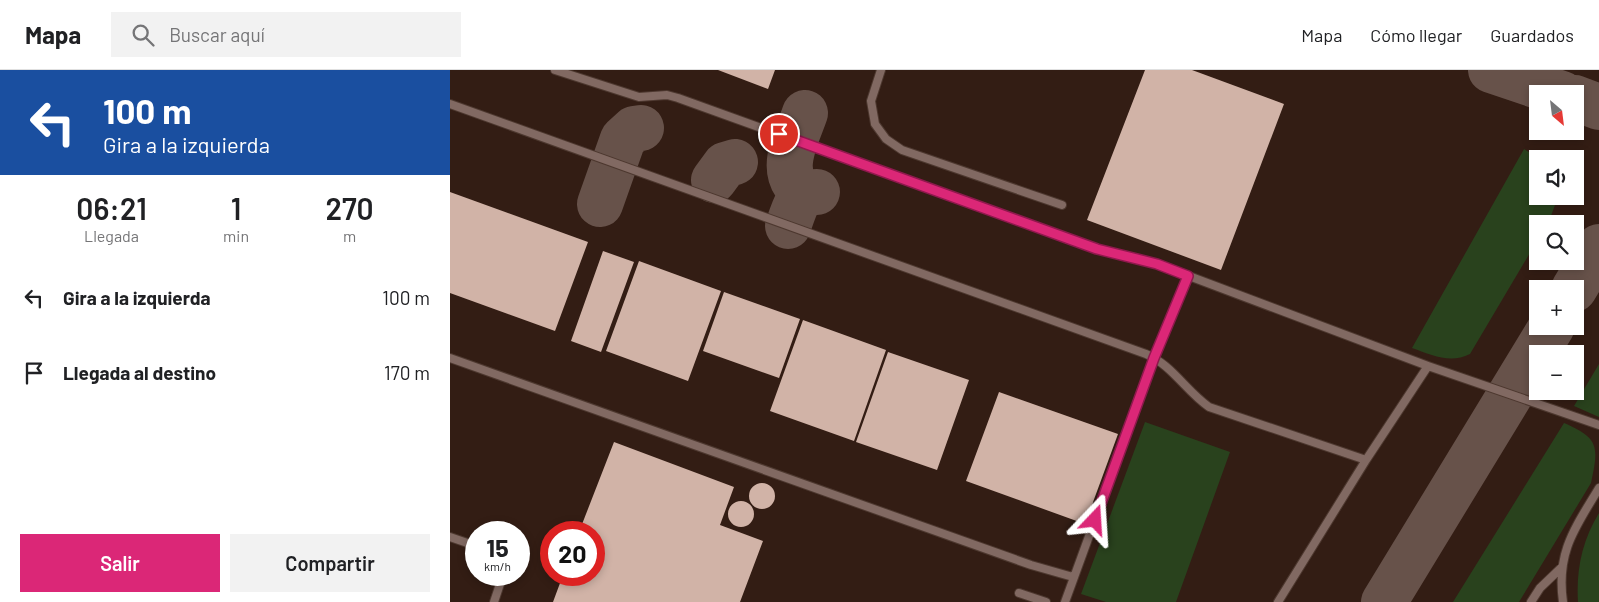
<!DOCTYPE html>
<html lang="es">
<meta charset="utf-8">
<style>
:root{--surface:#fff;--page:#f2f2f2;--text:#202124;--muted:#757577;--line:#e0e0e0;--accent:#db2777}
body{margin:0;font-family:Barlow,sans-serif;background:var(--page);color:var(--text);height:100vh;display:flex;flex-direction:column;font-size:19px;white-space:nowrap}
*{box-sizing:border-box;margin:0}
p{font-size:16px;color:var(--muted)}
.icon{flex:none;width:28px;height:28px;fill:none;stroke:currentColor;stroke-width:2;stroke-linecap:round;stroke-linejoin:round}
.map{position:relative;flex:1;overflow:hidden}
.drawer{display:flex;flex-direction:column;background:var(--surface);width:450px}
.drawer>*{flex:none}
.banner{background:#1a4fa0;color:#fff;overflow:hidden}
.needle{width:32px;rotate:152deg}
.tools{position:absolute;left:1079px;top:15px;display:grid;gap:10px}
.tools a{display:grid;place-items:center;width:55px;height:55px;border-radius:0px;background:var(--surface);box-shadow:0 2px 8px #0003;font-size:25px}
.speed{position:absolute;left:15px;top:451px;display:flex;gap:10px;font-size:25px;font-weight:700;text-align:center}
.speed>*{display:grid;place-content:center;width:65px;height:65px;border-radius:50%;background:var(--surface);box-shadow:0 2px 8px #0003;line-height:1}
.speed small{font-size:12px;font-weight:400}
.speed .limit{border:8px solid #d22;background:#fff;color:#111}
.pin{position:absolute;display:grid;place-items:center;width:42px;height:42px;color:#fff;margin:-21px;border:2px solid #fff;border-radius:50%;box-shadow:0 1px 5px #0007}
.me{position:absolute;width:55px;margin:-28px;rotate:20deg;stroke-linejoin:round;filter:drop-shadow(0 0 4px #0008)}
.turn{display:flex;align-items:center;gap:18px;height:105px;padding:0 20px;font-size:22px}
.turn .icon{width:65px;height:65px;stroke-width:2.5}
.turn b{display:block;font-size:35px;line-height:42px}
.eta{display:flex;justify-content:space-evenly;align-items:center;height:85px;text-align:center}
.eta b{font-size:30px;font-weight:600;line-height:35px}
.action{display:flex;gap:10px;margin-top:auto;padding:10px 20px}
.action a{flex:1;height:58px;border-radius:0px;background:var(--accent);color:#fff;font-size:20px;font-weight:600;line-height:58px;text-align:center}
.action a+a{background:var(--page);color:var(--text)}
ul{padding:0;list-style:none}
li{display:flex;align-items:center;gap:15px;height:75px;padding:0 20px}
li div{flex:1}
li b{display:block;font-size:19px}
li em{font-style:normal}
header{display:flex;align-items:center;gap:30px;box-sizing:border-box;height:70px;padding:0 25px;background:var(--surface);border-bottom:1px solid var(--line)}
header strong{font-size:24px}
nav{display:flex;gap:28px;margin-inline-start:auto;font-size:18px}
.search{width:350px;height:45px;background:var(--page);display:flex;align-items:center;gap:12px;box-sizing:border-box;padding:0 18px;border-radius:0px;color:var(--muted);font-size:19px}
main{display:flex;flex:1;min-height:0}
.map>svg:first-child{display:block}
</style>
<header>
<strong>Mapa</strong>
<div class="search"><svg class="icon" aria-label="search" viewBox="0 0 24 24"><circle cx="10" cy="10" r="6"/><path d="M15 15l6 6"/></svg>Buscar aquí</div>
<nav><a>Mapa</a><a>Cómo llegar</a><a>Guardados</a></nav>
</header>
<main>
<section class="drawer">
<div class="banner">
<div class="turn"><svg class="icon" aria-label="left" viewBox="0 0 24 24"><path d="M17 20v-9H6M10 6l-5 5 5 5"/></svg><div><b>100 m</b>Gira a la izquierda</div></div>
</div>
<div class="eta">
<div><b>06:21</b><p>Llegada</p></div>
<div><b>1</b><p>min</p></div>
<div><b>270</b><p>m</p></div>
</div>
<ul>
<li><svg class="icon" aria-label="left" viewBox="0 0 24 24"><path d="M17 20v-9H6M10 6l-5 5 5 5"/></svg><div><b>Gira a la izquierda</b></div><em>100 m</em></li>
<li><svg class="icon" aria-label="arrive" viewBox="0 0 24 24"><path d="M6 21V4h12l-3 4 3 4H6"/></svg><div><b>Llegada al destino</b></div><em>170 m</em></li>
</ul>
<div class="action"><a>Salir</a><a>Compartir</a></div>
</section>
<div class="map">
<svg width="1149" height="532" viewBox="0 0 1149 532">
<rect width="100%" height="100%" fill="#331d14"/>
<path fill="#29421d" d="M1074,79L1090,89H1088V126H1106L1105,135L1098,154H1088L1087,171L1020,284C1000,294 982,285 962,278Z
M1149,294V347L1124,336Z
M695,352L780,382L726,532H656L631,524Z
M1114,353C1149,368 1149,376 1141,413L1069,532H1003Z
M1149,443V532H1128C1126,500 1132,471 1149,443Z"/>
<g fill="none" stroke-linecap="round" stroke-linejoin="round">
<path stroke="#67524a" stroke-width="46" d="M1041,0L1112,24
M1125,28L1149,37
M264,110L275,95L285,92
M345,114C331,94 348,64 355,43
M150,134L173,69L184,59L191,58
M338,156C345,139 346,122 367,122
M1124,219L1149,177
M934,532L1102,256"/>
</g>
<path fill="#d1b3a7" d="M268,0H325L318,19Z
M695,0H742L834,34L771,200L637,150Z
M0,122L138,172L105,261L0,223Z
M153,181L184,192L151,282L121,271Z
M189,191L271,221L238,311L156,281Z
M274,222L350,249L329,308L253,281Z
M353,250L436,280L404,371L320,341Z
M438,282L519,310L487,400L406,372Z
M549,322L668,364L635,454L516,411Z
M164,372L284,417L270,455L313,471L290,532H103L113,505H144V462H129Z
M299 426a13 13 0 1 1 26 0a13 13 0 1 1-26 0Z
M278 444a13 13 0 1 1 26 0a13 13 0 1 1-26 0Z"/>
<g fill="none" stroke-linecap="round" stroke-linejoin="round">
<defs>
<path id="lane" d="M105,0L189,27L217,25L228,28L647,179L707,194L978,296
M431,0L421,31L425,54L436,69L452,80L612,135
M0,34L696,284C722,295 736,321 759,337L916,390
M0,288L581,495L623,507
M0,467L26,476
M569,523L596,532
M44,532L53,505
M615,532L704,288L738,206
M828,532L916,390L978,296L1149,355
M1081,532L1090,518L1112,497
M1113,532C1106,482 1125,458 1149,418"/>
</defs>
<use href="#lane" stroke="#4d382f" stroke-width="10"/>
<use href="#lane" stroke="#816962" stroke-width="8"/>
</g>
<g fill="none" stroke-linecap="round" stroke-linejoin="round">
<defs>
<path id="route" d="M329,64L647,179L707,194L738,206L704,288L645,450"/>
</defs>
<use href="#route" stroke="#8e194d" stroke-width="12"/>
<use href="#route" stroke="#db2777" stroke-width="9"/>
</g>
</svg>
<div class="tools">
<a><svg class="needle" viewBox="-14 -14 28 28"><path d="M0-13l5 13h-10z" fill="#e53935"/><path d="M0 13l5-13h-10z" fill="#757577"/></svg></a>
<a><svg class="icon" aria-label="sound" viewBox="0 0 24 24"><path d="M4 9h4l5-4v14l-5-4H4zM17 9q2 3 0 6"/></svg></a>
<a><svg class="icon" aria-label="search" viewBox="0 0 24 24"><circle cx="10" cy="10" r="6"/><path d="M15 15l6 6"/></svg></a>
<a>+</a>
<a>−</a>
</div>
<div class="speed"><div>15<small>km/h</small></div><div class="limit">20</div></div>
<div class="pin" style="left:329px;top:64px;background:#d93025"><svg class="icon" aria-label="arrive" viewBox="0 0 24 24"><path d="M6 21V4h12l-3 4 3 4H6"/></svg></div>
<svg class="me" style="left:645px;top:450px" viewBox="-20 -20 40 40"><path d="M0-17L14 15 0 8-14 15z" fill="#db2777" stroke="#fff" stroke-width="4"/></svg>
</div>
</main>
